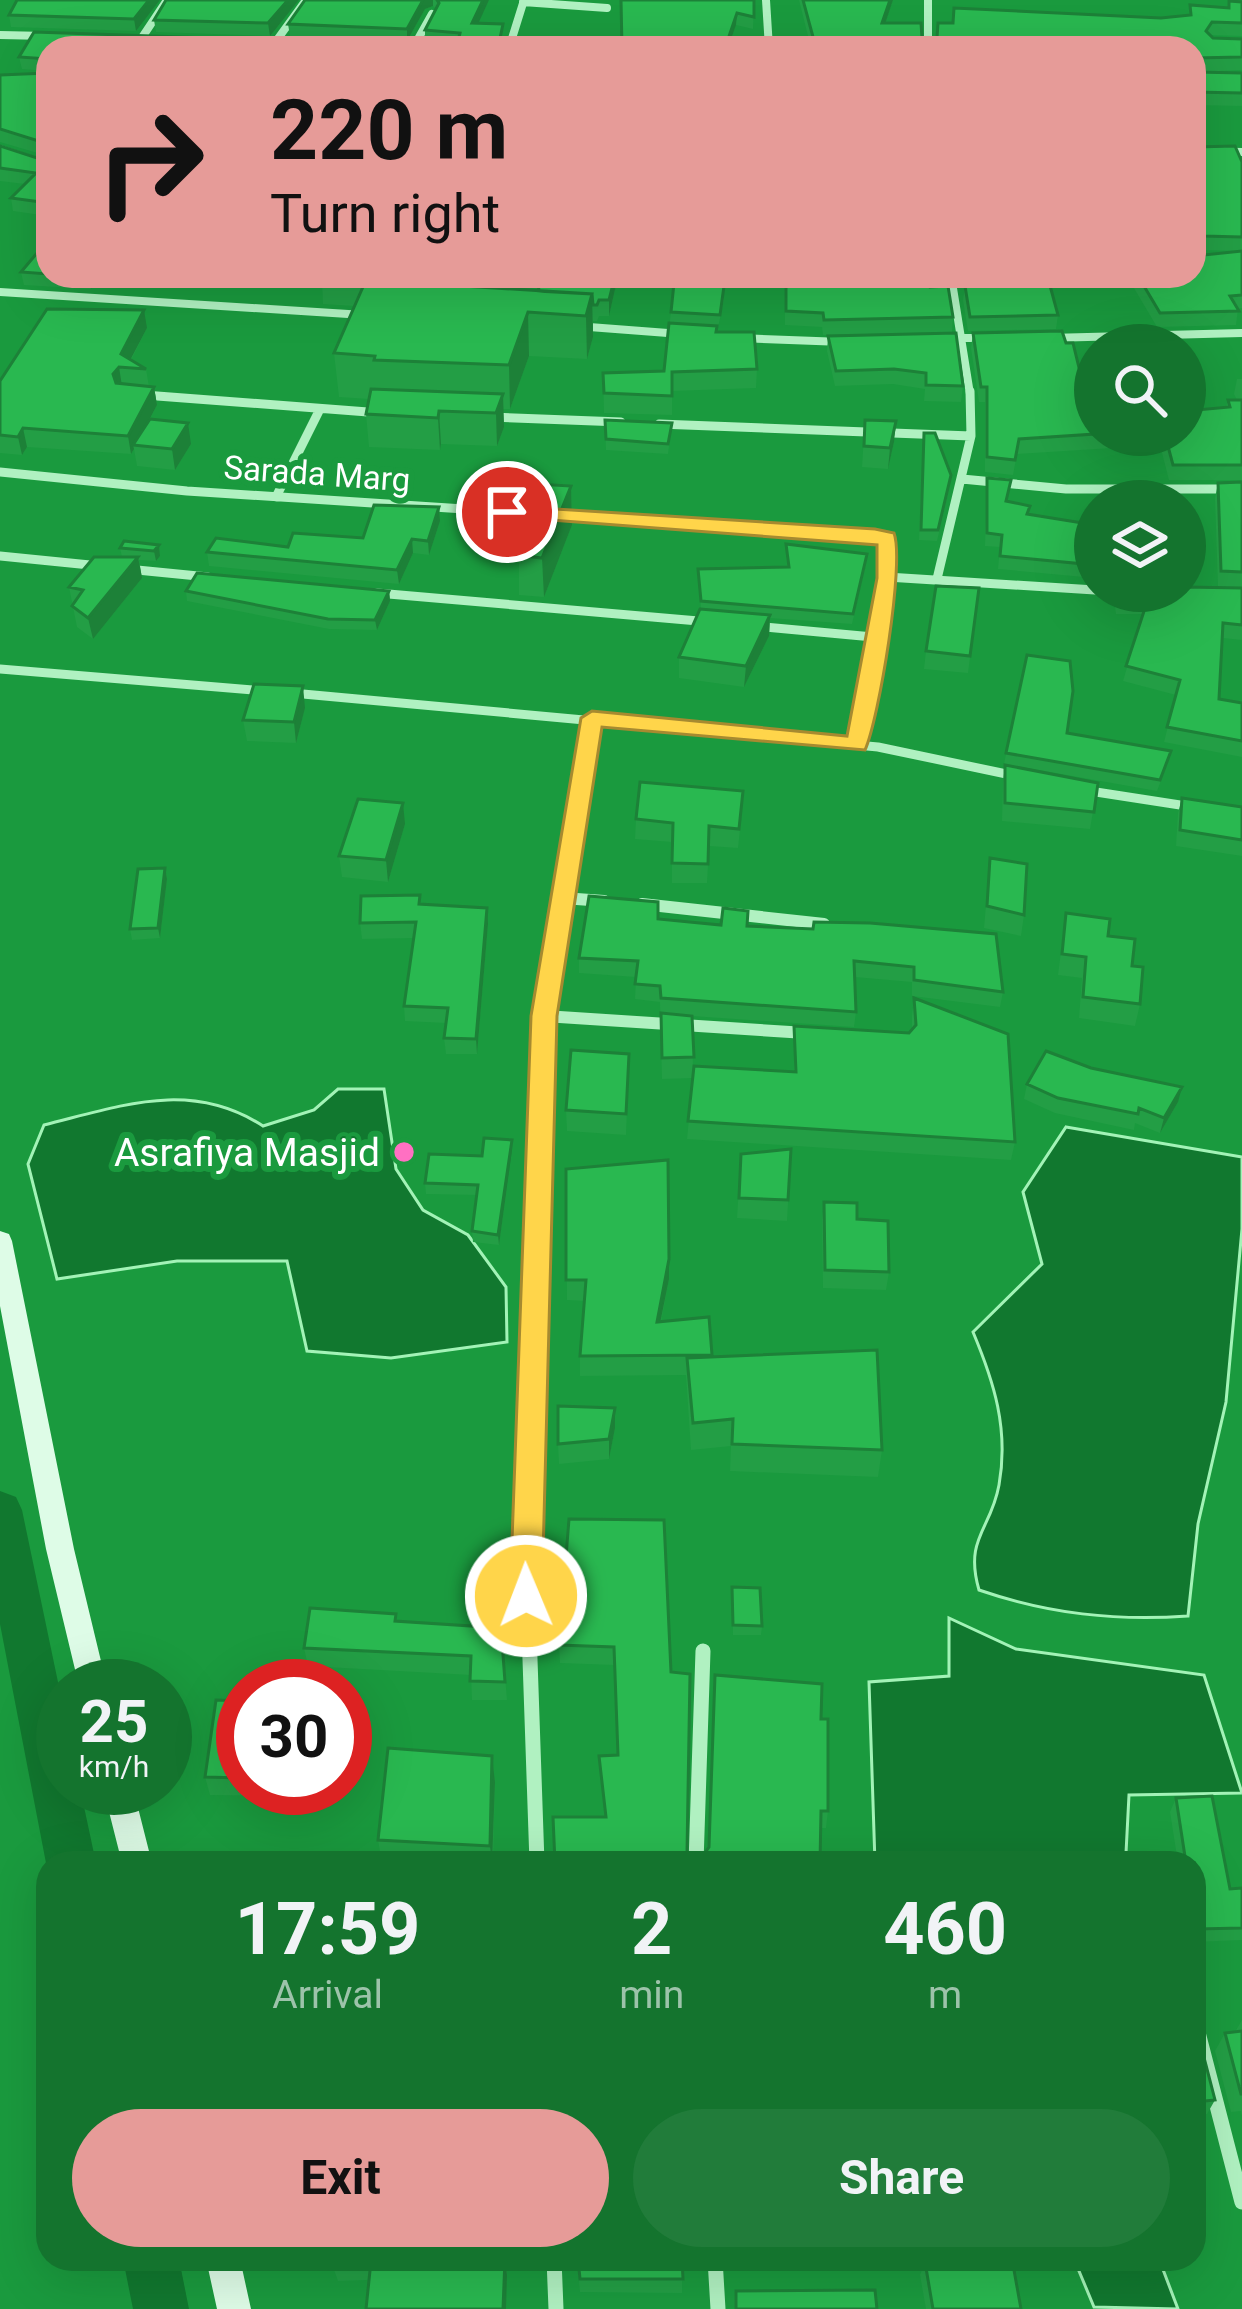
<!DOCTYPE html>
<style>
:root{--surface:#14742e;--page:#217c3a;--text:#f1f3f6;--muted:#9dc3aa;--accent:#e69b98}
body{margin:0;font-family:Roboto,sans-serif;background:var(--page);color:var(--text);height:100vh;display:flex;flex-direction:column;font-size:45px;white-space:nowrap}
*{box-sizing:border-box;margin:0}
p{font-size:39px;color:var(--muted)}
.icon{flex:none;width:66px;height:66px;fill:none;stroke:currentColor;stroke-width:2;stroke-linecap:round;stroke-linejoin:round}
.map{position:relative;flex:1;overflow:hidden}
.side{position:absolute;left:36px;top:1851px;width:1170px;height:420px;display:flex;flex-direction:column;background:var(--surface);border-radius:36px;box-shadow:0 12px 48px #0002}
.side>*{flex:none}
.banner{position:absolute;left:36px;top:36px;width:1170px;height:252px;border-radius:36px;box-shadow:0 12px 48px #0002;background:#e69b98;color:#111;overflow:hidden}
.fabs{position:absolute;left:1074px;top:324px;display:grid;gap:24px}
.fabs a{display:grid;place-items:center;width:132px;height:132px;border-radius:50%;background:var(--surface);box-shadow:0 12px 48px #0002;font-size:60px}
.speed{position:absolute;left:36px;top:1659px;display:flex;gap:24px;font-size:60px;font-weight:700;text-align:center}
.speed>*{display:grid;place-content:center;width:156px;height:156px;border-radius:50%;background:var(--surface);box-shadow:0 12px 48px #0002;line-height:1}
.speed small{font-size:30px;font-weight:400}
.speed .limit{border:18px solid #d22;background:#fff;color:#111}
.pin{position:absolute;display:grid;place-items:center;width:102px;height:102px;color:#fff;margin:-51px;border:6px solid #fff;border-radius:50%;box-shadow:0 3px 12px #0007}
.me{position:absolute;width:132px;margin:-66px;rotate:359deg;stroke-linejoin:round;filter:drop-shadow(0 0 9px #0008)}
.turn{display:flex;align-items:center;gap:42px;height:252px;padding:0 36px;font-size:54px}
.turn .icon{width:156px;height:156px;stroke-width:2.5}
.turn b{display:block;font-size:84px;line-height:102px}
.eta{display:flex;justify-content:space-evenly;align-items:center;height:204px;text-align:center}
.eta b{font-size:72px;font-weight:700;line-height:84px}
.primary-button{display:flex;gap:24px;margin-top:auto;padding:24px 36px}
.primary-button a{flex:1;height:138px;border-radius:72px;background:var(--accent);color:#111;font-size:48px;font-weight:700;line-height:138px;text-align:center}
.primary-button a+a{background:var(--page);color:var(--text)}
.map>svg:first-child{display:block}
</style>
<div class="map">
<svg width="1242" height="2309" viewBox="0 0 1242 2309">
<rect width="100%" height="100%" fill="#1a9a3e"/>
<path fill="#11782f" stroke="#a3f3b7" stroke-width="3" d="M338,1089H384L396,1169L423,1210L468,1235L506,1287L507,1342L391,1358L307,1351L287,1261H177L57,1279L28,1164L44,1125C121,1106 190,1079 263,1126L314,1110Z
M1066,1127L1242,1157V1229L1226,1402L1198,1524L1188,1616C1115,1621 1049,1614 979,1590C964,1538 991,1530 999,1485C1009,1429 994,1382 973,1332L1042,1264L1023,1192Z
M949,1618L1016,1649L1204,1675L1242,1793L1129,1795L1126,1853L1077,1855L1078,1863H875L869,1682L949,1676Z
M1074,2259H1159L1178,2309L1094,2307Z"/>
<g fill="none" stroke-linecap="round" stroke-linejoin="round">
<path fill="#11782f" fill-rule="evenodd" d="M0,1491L16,1497L22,1510L63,1706V1788H80L96,1863H46L0,1624Z
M123,2259H179L189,2309H133Z"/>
<path stroke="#b0f1c1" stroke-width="8" d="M766,0L769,48
M928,0V48
M523,2L607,8
M0,35L47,36
M141,39L167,0
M274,44L306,0
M413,48L432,14
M509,48L524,0
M0,149L48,165
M1194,151L1242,152
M951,276L970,394
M0,292L364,315
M576,326L681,334
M738,338L843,342
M941,338H987
M1049,338L1242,333"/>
<path stroke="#b0f1c1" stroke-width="9" d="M144,395L381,413
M491,417L621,422
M659,424L971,436
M0,472L187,491L526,513
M962,479L1066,489H1242
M276,497L320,409
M558,515L887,537V577L873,637L754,626
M0,556L100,566
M127,569L208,577
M887,577L1095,590
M937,579L971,436L970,391
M377,593L710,622
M0,669L266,691
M292,693L878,747L1016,776
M857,745L873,637
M1083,790L1193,807
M564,890L592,719"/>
<path stroke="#b0f1c1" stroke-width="12" d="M563,898L604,901
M642,904L824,924
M544,1016L806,1033
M525,1517L544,1016L565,887"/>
<path stroke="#b0f1c1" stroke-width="15" d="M525,1514L537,1863
M696,1863L703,1651
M1194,2017L1242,2202
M554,2259L556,2309
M715,2259L718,2309"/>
<path fill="#defce7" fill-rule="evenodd" d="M0,1231L9,1234L12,1241L74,1549L107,1686H79L46,1549L0,1306Z
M103,1788H133L152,1863H122Z
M206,2259H240L251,2309H217Z"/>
</g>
<path fill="#239e45" d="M160,0L136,31L11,27L9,15Z
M166,0H299L270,36L156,32L154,20Z
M305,0H489L478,23L504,37L457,45L425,43V30L436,9L433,6L425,9L407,41L290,36L288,24Z
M754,0L753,29L736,25L728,48H622Z
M799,0H893L885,23L922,38L928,43L1189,15L1190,5L1227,8L1229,1L1242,2V36L1211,35L1213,38L1242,39V70L1196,72L1242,73V106L1194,105V48H811Z
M34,32L389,44V48H48V71L22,69L19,57Z
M48,73V156L0,142V75Z
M0,146L43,160L48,158V216L13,211L11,198L25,184L0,181Z
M1194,147L1242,162V251L1200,250L1194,234Z
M48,240V276H98L91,289L24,285L21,272Z
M1242,251V308L1238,309L1236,325L1157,327L1128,278V276H1194Z
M261,276H417L415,283L538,291L618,276L609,316H599L597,321H593V337L587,359L529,356L510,409H503L504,427L497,446L441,444L440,450L369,447L366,414L369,399L339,397L334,353L355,306L323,304L322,280Z
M785,276L930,287L953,317L952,332L823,335L822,327L785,325Z
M718,285L724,300L717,332L757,369L756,388L672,391V415L604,413L603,373L664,371L671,312Z
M965,286L1058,315L1056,329L968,331L963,300Z
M147,328L131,360L146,369L149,387H154L157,405L150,419L191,444L175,470L137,466L134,449L131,454L27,447L22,455L0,453V381Z
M973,333L1095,435H1185L1226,407L1228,400H1237L1234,394L1237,379H1242V480H1169L1160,445L1017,454L1013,475L985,472V402H979L971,348Z
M828,336L963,386L961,402L924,401L925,389L893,384L835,386L827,351Z
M605,420L672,423L668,454L606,450Z
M865,420L894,442L888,469L862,467Z
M923,443L950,486L937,541L919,540Z
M987,478L1007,502L1029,515L1095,525V578L998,569L1000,547L985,546Z
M1242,482V588L1218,586L1215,498L1218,483Z
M571,486L572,525L544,597L519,595V552L512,551L511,512Z
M439,507L440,521L429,555L413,553L399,584L209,566L207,552L288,547L363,538Z
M786,544L866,564L852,624L770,618L769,636L744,687L679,678V657L701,609L698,569L787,567Z
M159,545L160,556L156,561L139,560L142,578L93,639L77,627L69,587L122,557L120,548Z
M979,588L968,673L924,669L926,651Z
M1242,588V640L1223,638L1219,699L1242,703V757L1164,742L1176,695L1123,681L1143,614H1116L1114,600L1116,591H1185Z
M186,591H389L390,601L377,630L329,629L187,601Z
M1027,655L1067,733L1168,762L1157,791L1004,764Z
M305,708L296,743L247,741L243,720Z
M1005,765L1098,783L1090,829L1002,821L1003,782Z
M1182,798L1242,807V856L1176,846L1178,813Z
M742,811L738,848L709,846L707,883H672V842L635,839L636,819Z
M405,824L388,882L342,877L339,856Z
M990,858L1024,915L1021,936L984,928Z
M165,868L167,879L160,938L132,940L130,929Z
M421,904L487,908L488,924L477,1054H446L444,1038L446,1023L405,1021L404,1006L414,938L362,939L360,923Z
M1066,913L1108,936L1132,966L1140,1004L1135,1026L1079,1018L1082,978L1058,975Z
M658,919L721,925L813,929L1003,992L1000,1007L912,996V982L855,977L856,1012L854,1027L692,1016L693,1070L794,1072V1026L909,1033L912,1029V1016L914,998L1015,1142L1011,1160L687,1139L693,1078L662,1079L660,1002L635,999L636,977L579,973V958Z
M629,1054L626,1135L567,1131L566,1110Z
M1091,1068L1178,1102L1160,1133L1135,1123L1134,1130L1055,1113L1024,1099L1027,1084Z
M791,1149L787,1221L737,1218L741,1154Z
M512,1150L499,1245L473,1242L472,1231L477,1195L426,1194L425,1183L482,1156Z
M566,1169L669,1259V1279L661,1322L709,1317L712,1357L882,1450L878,1477L730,1471L731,1446L691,1450L686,1375L580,1376V1356L585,1301L567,1300Z
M824,1202L857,1219L889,1272L886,1290L823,1288L822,1220Z
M615,1408V1428L609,1459L559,1464L558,1444Z
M569,1519L671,1672L687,1853L702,1857L821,1719L828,1811L826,1828H820V1863H555L605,1817L599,1756L617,1755L614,1665L560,1663L559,1645Z
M732,1587L762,1626L761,1635H733Z
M397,1622L501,1628L507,1700H472L471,1675L308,1666L304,1648Z
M243,1701V1788H295L294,1796L210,1795L205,1777Z
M492,1756L495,1782L493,1863H382L378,1840Z
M1176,1798L1230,1889L1242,1888V1940L1194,1942V1863H1178L1170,1812Z
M1242,2020V2116L1241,2111L1231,2112L1215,2051L1225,2033L1235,2032Z
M1194,2039L1215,2100L1207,2114L1194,2116Z
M333,2259H505L507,2275L338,2281L332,2264Z
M577,2259H702L701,2263L682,2264V2293L580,2292Z
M925,2262L1021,2309H926L920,2275Z"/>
<path fill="#1d8138" d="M149,0H160L136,31L134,19Z
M288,0H299L270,36L268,23Z
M423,0H433V6L425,9L407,41V29Z
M483,0H489L473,35L472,23Z
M890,0H893L881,36L882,23Z
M737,13L736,25L728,48H725Z
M88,276H98L91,289Z
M409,276H417L406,309L404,289Z
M615,276H618L609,316V300Z
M592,294L593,337L587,359L586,316Z
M144,310L147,328L126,368L121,354Z
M528,312L529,356L510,409L509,365Z
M119,367L122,386L116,392L113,374Z
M154,387L157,405L136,445H133L134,449L131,454L128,436Z
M503,394L504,427L497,446L496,413Z
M439,411L441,444L440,450L438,418Z
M896,421L894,442L888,469L890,448Z
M188,423L191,444L175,470L172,449Z
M23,428L27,447L22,455L18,437Z
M571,486L572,525L544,597L542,558Z
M439,507L440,521L429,555L428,541Z
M412,539L413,553L399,584L397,570Z
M159,545L160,556L156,561L154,551Z
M138,557L142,578L93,639L88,618Z
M389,591L390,601L377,630L375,620Z
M770,615L769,636L744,687L746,666Z
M303,686L305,708L296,743L294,722Z
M403,803L405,824L388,882L386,860Z
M165,868L167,879L160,938L158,928Z
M487,908L488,924L477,1054L476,1039Z
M1182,1087L1178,1102L1160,1133L1164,1118Z
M512,1140V1150L499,1245L498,1235Z
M669,1259V1279L656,1343L657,1322Z
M615,1408V1428L609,1459V1439Z
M492,1756L495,1782L492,1863L490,1846Z
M505,2259L507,2275L506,2309H503Z"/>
<path fill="#29b850" stroke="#1d8138" stroke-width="3" d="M17,0H149L134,19L9,15Z
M166,0H288L268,23L154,20Z
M305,0H423L407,29L288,24Z
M437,0H483L472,23L503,24L498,48H456L460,33L425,30L439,3Z
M621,0H754V17L737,13L725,48H622Z
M803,0H890L882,23H921L922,38L928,43L937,38L938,23H953L954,8L1161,18L1191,15L1190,5L1229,8V1L1242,2V23L1212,22L1206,31L1213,38L1242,39V57L1194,58V48H816Z
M34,32L389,44L387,48H48V59L19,57Z
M1194,70L1196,72L1242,73V93L1194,92Z
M48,73V144L0,129V75Z
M0,146L43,160L48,158V203L11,198L36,173L0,168Z
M1235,146L1242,162V237L1203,236L1194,212V147Z
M48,240V274L21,272Z
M1242,251V295L1230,296L1239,311L1160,313L1138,276H1194V256Z
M324,276H409L406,283L366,280L364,286L321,284Z
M542,276H615L609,300H599L597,305H593L592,294L538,291Z
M689,276H718L716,285L724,286L720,315L671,312L674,283H688Z
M786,276H926L930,287L948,286L953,317L824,320L823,313L786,311Z
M366,280L592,294L586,316L528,312L509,365L374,360L375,356L334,353Z
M1049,282L1058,315L970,317L965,286Z
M47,309L144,310L121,354L146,369L119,367L113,374L116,383L154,387L128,436L23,428L18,437L0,435V381Z
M669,323L717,326L716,332H754L757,369L672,372V396L604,393L603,373L664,371Z
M1062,331L1066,343H1073L1088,405L1095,406V434L1019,439L1015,460L987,457V387H981L973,333Z
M956,333L963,386L926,385V373L894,369L836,371L828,336Z
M371,389L503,394L496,413L439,411L438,418L366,414Z
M1228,400H1242V465H1173L1165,435H1185V411L1230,407Z
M150,419L188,423L172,449L133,445Z
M605,420L672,423L668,444L606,439Z
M865,420L896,421L890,448L864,446Z
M924,433H935L951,475L938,530H921Z
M987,478L1011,480L1006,501L1030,506L1027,514L1095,525V565L1000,556L1002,535L987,533Z
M1242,482V572L1221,571L1218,483Z
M520,483L571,486L542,558L517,555L531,513L511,512Z
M374,505L439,507L428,541L412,539L397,570L207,552L216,538L288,547L293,533L363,538Z
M124,541L159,545L154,551L120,548Z
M786,544L867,554L853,614L701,601L698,569L789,567Z
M94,557H138L88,618L72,606L83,590L69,587Z
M197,573L389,591L375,620L328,619L186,591Z
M936,586L979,588L970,656L926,651Z
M1185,587L1242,588V625L1223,623L1219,699L1242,703V741L1167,727L1180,680L1126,666L1148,599H1119L1118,591H1185Z
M700,609L770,615L746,666L679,657Z
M1027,655L1070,661L1073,691L1067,733L1171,751L1160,780L1006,753Z
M254,684L303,686L294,722L243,720Z
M1005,765L1098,783L1094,812L1005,803Z
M640,782L743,791L739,829L709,826L708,864L672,863L673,823L636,819Z
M1182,798L1242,807V840L1180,830Z
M358,799L403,803L386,860L339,856Z
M990,858L1027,864L1024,915L987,906Z
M165,868L158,928L130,929L138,869Z
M420,895L419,904L487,908L476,1039L444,1038L448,1008L404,1006L416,922L360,923L361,896Z
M589,896L658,902V919L721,925L723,908L748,911L747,926L813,929L814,922L870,923L996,934L1003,992L914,980V967L854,961L856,1012L661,998L660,986L635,984L638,961L579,958Z
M1066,913L1110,919L1108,936L1135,939L1132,966L1143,967L1140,1004L1083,997L1086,957L1062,954Z
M914,998L1008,1034L1015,1142L688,1121L694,1066L796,1072L794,1026L909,1033L916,1025Z
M661,1013L692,1016L694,1057L662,1058Z
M571,1050L629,1054L626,1114L566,1110Z
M1046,1051L1091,1068L1182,1087L1164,1118L1139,1108L1138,1114L1058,1098L1027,1084Z
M484,1138L512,1140L498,1235L472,1231L478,1185L425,1183L429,1154L482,1156Z
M791,1149L788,1200L739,1198L741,1154Z
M668,1160L669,1259L657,1322L709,1317L712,1355L580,1356L586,1280H566V1169Z
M824,1202L857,1203V1219L888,1221L889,1272L825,1270Z
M877,1350L882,1450L732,1444L733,1419L693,1423L687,1358Z
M558,1406L615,1408L609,1439L558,1444Z
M569,1519L664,1520L671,1672L690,1674L687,1853L702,1857L709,1847L715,1675L822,1684L821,1719H828V1811H821L820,1863H555L553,1817H606L599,1756L618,1755L614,1647L559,1645Z
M732,1587L760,1588L762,1626L733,1625Z
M310,1608L396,1614L395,1621L501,1628L505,1682L470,1681L471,1656L304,1648Z
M216,1700L243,1701V1778L205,1777Z
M388,1748L492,1756L490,1846L378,1840Z
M1212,1796L1230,1889L1242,1888V1928L1197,1929L1194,1913V1863H1186L1176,1798Z
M1242,2031V2094H1241L1225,2033Z
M1199,2038L1215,2100L1194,2102V2039Z
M333,2259H505L503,2309H366L371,2261L332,2264Z
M578,2259H682L683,2279H580Z
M954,2259H1012L1021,2309H933L925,2262Z
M875,2290L877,2309H736V2291Z"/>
<path fill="#ffd54a" stroke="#a68a30" stroke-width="3" d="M507,506L875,529L894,533C905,562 879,719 865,750L602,727L557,1016L542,1596L537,1606L526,1610L514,1606L510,1596L531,1016L581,718L592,711L847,736L877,578V545L499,516V507Z"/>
<circle fill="#ff70c2" stroke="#1a9a3e" stroke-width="4.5" cx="404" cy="1152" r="12"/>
<g text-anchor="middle" stroke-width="12" stroke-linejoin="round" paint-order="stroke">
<g font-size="33" fill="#fff" stroke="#1a9a3e">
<text transform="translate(317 473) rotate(4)" y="12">Sarada Marg</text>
</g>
<g font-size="39" fill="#fff" stroke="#1a9a3e" text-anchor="end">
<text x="380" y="1166">Asrafiya Masjid</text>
</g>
</g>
</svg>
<div class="fabs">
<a><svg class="icon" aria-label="search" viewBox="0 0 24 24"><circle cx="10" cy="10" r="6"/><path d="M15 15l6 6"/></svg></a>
<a><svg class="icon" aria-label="layers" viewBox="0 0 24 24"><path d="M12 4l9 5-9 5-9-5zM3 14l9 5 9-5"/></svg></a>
</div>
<div class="speed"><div>25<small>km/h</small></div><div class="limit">30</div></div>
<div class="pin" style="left:507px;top:512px;background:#d93025"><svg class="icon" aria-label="arrive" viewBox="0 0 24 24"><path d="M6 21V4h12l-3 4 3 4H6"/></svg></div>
<svg class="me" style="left:526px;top:1596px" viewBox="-20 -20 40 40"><circle r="17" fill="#ffd54a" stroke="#fff" stroke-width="3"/><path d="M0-11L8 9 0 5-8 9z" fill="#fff"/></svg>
<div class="banner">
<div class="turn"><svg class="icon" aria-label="right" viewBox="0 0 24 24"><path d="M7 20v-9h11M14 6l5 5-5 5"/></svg><div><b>220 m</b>Turn right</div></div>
</div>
<section class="side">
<div class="eta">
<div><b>17:59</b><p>Arrival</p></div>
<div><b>2</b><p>min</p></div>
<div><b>460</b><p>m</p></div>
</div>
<div class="primary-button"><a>Exit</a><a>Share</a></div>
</section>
</div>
